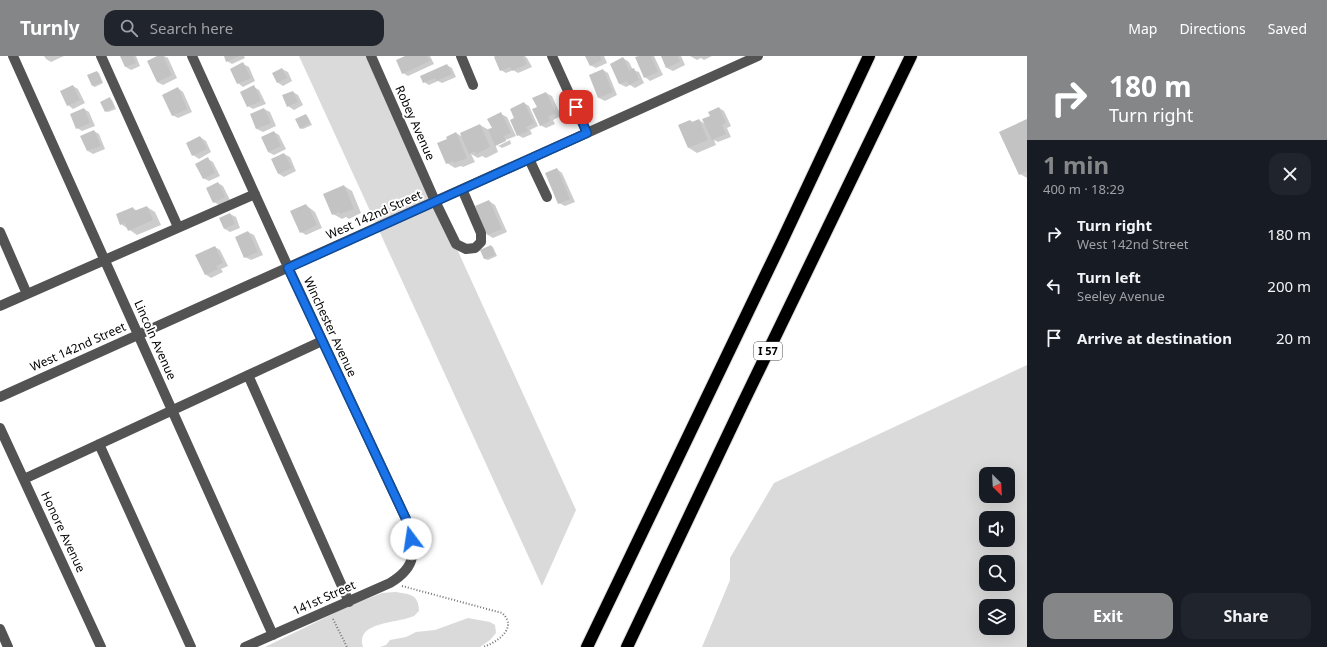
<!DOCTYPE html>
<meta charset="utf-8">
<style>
:root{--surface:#171b24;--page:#20242c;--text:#f1f3f6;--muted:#9ea1a6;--accent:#858687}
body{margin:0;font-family:"Noto Sans",sans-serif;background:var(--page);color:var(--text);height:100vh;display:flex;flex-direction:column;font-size:15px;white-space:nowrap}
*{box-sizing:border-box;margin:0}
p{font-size:13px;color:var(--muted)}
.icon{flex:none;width:22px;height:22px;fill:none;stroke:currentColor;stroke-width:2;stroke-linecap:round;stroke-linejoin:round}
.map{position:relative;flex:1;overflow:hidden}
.drawer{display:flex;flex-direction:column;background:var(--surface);width:300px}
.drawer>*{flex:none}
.guide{background:#858687;color:#fff;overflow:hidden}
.needle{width:26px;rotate:156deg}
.fabs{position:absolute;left:979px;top:411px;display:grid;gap:8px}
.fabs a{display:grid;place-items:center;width:36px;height:36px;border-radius:8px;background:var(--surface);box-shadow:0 4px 16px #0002;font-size:20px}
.pin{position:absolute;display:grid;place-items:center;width:34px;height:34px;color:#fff;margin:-17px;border-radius:8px;box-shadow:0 2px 6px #0006}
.me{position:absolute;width:44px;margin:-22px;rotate:346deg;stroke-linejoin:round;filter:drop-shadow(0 0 3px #0008)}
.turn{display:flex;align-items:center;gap:14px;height:84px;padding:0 16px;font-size:18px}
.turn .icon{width:52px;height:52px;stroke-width:2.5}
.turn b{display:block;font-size:28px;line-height:34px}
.round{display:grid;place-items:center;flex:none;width:42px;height:42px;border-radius:12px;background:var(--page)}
.overview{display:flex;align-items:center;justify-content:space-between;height:68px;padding:0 16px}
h1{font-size:24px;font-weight:700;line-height:30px;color:var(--accent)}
.primary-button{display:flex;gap:8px;margin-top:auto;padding:8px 16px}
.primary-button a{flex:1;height:46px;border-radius:12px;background:var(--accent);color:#fff;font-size:16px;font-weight:700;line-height:46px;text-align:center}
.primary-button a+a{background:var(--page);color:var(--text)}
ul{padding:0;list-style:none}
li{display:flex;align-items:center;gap:12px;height:52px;padding:0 16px}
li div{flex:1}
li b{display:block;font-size:15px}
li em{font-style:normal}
header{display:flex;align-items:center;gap:24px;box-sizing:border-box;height:56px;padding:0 20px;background:var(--accent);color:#fff}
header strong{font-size:19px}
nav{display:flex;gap:22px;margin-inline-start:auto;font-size:14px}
.search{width:280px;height:36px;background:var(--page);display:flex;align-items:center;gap:10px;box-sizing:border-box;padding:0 14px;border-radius:12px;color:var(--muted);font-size:15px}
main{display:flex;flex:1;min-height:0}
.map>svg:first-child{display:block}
</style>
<header>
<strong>Turnly</strong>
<div class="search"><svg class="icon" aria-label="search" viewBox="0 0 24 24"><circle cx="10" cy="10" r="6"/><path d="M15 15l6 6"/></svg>Search here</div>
<nav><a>Map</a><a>Directions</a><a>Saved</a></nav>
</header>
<main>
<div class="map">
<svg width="1027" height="591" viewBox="0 0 1027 591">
<rect width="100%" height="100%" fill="#fff"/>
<path fill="#dadada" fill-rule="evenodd" d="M299,0H369L576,454L542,530Z
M1027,309V591H702L730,524V502L774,427ZM986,418H1008V440H986ZM986,462H1008V484H986ZM986,506H1008V528H986ZM986,550H1008V572H986Z
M395,536C409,538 419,538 419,555C417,557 416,558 414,560C401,567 354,565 363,591H265L349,550L382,537Z
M468,562L490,566L495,569L496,577L490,584L480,591H380L386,589L390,584L406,581L416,576L435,574Z"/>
<path fill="#0003" d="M44,0H64L51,6L46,3Z
M123,0H136L140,10L131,14L126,11Z
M159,0H164L168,2L177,22L163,29L157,26Z
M225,0H244L245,2L232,8L227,5Z
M407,0H430L434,8L408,20L403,17Z
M498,0H525L527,2L532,11L518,17L513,14L506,17L501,14Z
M586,0H604L607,7L596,12L590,9Z
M641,0H654L663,19L650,25L645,21Z
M662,0H681L685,9L673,15L667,12Z
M690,0H712L704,4L701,2L697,4Z
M623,2L629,6L633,14L639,16L644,27L635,32L630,29L626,31L620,28L611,8Z
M243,8L249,11L255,25L243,31L238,27Z
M447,9L452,12L456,21L442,27L438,25L429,29L424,26Z
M282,13L288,16L292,25L283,30L277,26Z
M603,14L608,17L617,39L605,45L599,42Z
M97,16L99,17L103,27L95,31L93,30Z
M73,30L78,33L85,47L73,53L68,49Z
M254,31L259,34L266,48L253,53L248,50Z
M178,32L183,36L192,56L178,62L172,59Z
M293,36L298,39L303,49L294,54L288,50Z
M546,37L552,40L561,60L553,64L555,68L546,72L540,69L538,52Z
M110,43L112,44L116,53L108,56L105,55Z
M524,47L529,50L538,70L530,74L532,78L523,82L518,79L516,62Z
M719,52L724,55L731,70L727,72L731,81L718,86L714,84L716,89L697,97L689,92L690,65L693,66L699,64L705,68Z
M84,53L89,56L95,70L82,75L77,72Z
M264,53L270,56L276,70L263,76L257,73L251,59Z
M501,58L507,61L516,80L498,87V90L510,84L511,88L502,92L495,88L498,96L486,102L482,100L478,102L471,98L475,106L463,111L461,110L455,112L447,107L449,84L456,77L463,81L480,69L489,74L493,72Z
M306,59L308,61L312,69L303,73L300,72Z
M1027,64V122L1020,118Z
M94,75L99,78L105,93L93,98L88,95Z
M274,76L279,79L286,93L274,99L268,96Z
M200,81L206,85L211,96L199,103L193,99Z
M284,98L290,101L296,115L284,121L279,118L272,103Z
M208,103L213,106L220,120L209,125L203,122Z
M557,113L562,117L575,146L565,150L559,147Z
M218,127L223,130L230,144L219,149L214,146Z
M344,130L352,135L361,157L349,163L346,161L342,163L333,158Z
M489,145L495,149L507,176L493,182L488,179L476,151Z
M306,149L315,156L322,172L306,179L301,176Z
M147,151L155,156L161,169L137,179L121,168L133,152L137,155Z
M230,158L236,161L240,172L230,176L225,173L221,163Z
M248,176L254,179L263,199L251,204L245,201Z
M491,190L493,191L497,200L488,204L485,203L481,194Z
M215,191L220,194L228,210L221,213L223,216L211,222L205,218Z"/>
<path fill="#c3c3c3" d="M120,0H133L136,7L125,11Z
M157,0H163L172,19L157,26L147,5Z
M224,0H239L226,6Z
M405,0H427L430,5L402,18L396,4Z
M495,0H523L527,8L512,15L510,11L500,15L494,1Z
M585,0H600L602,4L590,10Z
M639,0H651L658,16L644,22L635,1Z
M661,0H678L680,6L666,12Z
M623,1L629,14L634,12L639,24L629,29L627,25L619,28L610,8Z
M243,6L251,22L237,28L230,13Z
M447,8L452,18L436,25L435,22L423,27L420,20Z
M282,12L287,22L277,27L272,17Z
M603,13L613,36L598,42L589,19Z
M97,15L102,26L92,30L87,19Z
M73,29L80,44L67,50L60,35Z
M254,29L261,45L247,51L240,36Z
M178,31L187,53L172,60L162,39Z
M293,35L298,46L287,51L282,39Z
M546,36L556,57L548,61L550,65L540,70L532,53L537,51L532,42Z
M110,41L114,51L105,56L100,46Z
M524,46L534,67L526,71L528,75L517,80L510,64L514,62L510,53Z
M719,51L726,67L722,69L726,78L712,84L702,63L710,60L708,56Z
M84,52L90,67L76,73L70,58Z
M264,52L271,67L256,73L250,58Z
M501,56L511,77L504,80L506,85L495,90L488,73L492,72L487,63Z
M306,58L310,67L300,73L295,63Z
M699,63L708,84L688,92L678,69L690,64L692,66Z
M1027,63V115L1019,119L999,76Z
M480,68L490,91L476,98L475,95L469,98L460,77Z
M94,74L101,90L87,95L80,80Z
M274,75L281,90L268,96L261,81Z
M456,76L467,102L454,107L453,105L446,108L437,87L447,83L446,81Z
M200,80L207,93L192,100L186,87Z
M284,97L292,112L278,118L271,103Z
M208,101L215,117L203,123L195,108Z
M557,112L570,143L558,148L545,117Z
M218,126L225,141L213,147L206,132Z
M344,129L354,153L340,158L339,156L332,159L323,138Z
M489,144L502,173L487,179L475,150Z
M306,148L308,152H309L317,169L300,177L290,155Z
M147,150L153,164L128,175L125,167L120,169L116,158L133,151L134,155Z
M230,157L235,168L224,173L219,162Z
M248,175L258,196L244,202L235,181Z
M491,189L495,199L484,203L480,194Z
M215,190L223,207L216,210L218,213L205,219L195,199Z"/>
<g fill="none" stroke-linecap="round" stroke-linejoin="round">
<defs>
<path id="highway" d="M587,591L782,185L869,0
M627,591L742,349L911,0"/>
</defs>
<use href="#highway" stroke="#dbdbdb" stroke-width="14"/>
<path stroke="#757575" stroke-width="2" stroke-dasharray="1 2" stroke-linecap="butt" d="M402,530L502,557C519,572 496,587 483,591
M333,563L347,591"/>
<path stroke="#535353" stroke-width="10" d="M13,0L273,579
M101,0L178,171
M192,0L288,211L406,463C414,493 420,509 390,527L245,591
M371,0L435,145L456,188L466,193L475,192L481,186V177L462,133
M461,0L473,29
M552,0L587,77
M529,103L547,141
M0,176L27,238
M0,250L255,138
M248,319L349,546
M0,341L758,0
M0,372L101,591
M99,388L191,591
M24,423L322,285
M0,573L8,591"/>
<use href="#highway" stroke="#000" stroke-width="12"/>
</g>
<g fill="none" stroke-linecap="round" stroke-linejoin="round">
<defs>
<path id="route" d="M411,483L406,463L288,212L587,77L576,51"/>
</defs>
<use href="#route" stroke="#114b97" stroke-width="10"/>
<use href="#route" stroke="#1a73e8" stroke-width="7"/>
</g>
<g text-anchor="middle" stroke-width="4" stroke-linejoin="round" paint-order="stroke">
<rect fill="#fff" stroke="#4c4c4c" stroke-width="1" x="754" y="286" width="28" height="18" rx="3"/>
<g font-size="11" font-weight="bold" fill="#000">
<text x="768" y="299">I 57</text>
</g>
<g font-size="12" fill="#000" stroke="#fff">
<text transform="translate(415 67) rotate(66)" y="4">Robey Avenue</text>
<text transform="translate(374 159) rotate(-24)" y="4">West 142nd Street</text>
<text transform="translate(330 271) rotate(65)" y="4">Winchester Avenue</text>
<text transform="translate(155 284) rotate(66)" y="4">Lincoln Avenue</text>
<text transform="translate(78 291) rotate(-24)" y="4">West 142nd Street</text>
<text transform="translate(63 476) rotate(65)" y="4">Honore Avenue</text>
<text transform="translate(324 542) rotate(-24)" y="4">141st Street</text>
</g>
</g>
</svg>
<div class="fabs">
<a><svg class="needle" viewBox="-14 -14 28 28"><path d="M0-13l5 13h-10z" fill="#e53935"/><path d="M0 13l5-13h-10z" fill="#9ea1a6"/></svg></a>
<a><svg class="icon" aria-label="sound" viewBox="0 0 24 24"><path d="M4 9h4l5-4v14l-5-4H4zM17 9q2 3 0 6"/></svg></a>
<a><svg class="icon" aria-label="search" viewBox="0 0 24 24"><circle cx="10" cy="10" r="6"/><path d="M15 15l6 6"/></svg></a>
<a><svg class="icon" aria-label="layers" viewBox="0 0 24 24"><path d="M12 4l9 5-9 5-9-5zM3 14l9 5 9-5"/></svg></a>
</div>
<div class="pin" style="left:576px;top:51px;background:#d93025"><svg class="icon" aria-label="arrive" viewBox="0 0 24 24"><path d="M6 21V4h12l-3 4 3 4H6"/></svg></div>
<svg class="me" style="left:411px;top:483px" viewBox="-20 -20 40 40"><circle r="19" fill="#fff"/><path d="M0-13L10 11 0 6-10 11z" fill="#1a73e8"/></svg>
</div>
<section class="drawer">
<div class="guide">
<div class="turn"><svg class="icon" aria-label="right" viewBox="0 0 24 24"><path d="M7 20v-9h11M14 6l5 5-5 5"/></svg><div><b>180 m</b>Turn right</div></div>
</div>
<div class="overview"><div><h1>1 min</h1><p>400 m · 18:29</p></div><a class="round"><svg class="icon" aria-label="close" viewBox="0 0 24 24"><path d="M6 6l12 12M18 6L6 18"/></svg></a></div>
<ul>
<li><svg class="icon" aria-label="right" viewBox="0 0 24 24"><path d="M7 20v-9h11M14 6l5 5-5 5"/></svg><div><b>Turn right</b><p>West 142nd Street</p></div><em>180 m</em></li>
<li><svg class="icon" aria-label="left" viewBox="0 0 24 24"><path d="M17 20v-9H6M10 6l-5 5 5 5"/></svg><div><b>Turn left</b><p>Seeley Avenue</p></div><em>200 m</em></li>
<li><svg class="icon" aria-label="arrive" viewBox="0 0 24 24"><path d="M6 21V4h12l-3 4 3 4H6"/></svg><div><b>Arrive at destination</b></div><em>20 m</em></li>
</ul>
<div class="primary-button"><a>Exit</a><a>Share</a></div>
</section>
</main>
